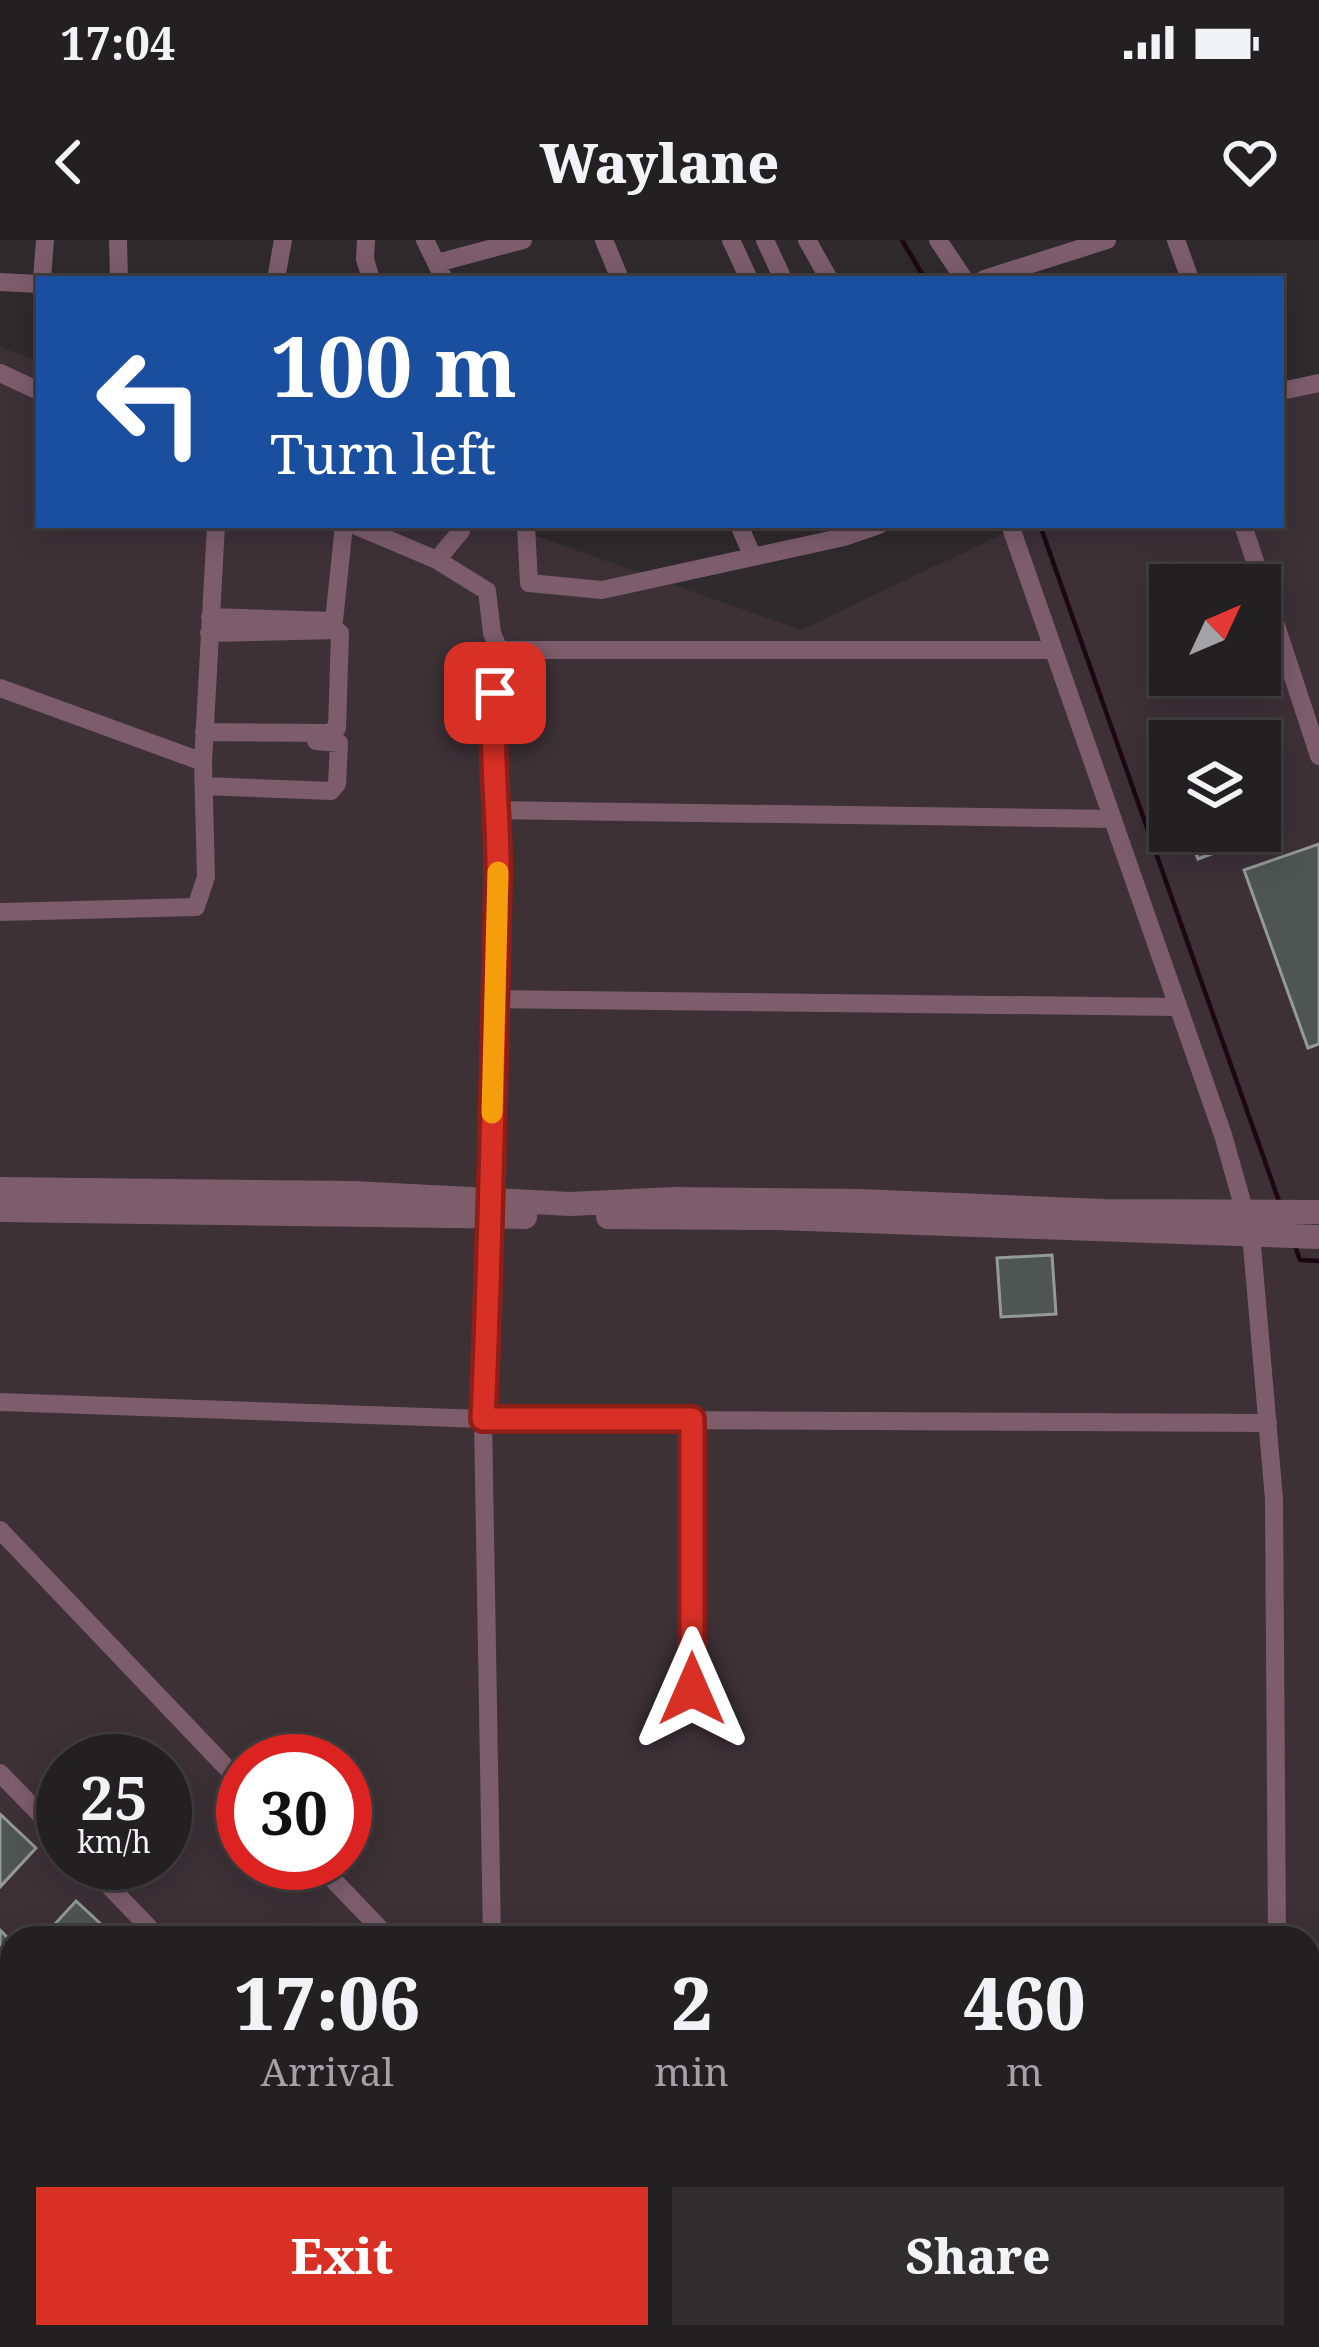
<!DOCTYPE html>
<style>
:root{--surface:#232021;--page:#2f2d2e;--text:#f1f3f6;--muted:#a3a3a5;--line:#403e3f;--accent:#d93025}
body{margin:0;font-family:"Noto Serif",serif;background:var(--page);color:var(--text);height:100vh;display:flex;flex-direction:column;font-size:45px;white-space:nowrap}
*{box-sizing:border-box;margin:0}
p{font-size:39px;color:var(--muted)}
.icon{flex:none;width:66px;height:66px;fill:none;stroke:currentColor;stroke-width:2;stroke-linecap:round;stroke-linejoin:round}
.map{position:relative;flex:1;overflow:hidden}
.details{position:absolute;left:0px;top:1686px;width:1320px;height:423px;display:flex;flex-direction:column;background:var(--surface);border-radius:36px 36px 0 0;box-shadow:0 6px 30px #0003,0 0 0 3px var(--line)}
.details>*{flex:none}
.hud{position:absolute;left:36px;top:36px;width:1248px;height:252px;border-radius:0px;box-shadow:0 6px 30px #0003,0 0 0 3px var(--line);background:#1a4fa0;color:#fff;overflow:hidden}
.needle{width:78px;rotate:46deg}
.buttons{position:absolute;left:1149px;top:324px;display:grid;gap:24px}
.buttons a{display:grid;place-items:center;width:132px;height:132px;border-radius:0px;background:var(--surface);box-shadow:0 6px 30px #0003,0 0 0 3px var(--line);font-size:60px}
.speed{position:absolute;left:36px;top:1494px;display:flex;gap:24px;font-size:60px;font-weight:700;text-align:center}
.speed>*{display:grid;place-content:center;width:156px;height:156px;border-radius:50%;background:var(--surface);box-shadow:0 6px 30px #0003,0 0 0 3px var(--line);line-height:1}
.speed small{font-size:30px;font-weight:400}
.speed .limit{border:18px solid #d22;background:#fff;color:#111}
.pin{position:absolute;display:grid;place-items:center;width:102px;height:102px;color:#fff;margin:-51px;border-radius:24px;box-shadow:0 6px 18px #0006}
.me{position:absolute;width:132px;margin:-66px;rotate:0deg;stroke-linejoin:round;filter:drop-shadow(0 0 9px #0008)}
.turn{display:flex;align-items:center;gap:42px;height:252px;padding:0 36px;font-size:54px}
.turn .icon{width:156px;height:156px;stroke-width:2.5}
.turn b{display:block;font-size:84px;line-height:102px}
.eta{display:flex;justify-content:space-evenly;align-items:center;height:204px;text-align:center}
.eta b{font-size:72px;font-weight:800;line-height:84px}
.primary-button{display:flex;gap:24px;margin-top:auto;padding:24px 36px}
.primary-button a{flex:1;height:138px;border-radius:0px;background:var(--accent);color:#fff;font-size:48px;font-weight:800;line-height:138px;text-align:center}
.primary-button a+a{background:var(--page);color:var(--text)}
.status{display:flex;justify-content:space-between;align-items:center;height:84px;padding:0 60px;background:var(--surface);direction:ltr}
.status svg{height:33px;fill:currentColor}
header{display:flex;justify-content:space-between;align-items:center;height:156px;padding:0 36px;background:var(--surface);font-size:54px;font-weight:800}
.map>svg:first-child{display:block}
</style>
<div class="status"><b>17:04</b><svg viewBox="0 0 49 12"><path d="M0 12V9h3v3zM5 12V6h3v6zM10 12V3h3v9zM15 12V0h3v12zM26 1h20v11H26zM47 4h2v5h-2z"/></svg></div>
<header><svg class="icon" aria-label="back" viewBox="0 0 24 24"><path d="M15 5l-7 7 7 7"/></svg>Waylane<svg class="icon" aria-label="heart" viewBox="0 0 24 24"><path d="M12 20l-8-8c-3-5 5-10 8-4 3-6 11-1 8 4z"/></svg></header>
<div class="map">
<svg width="1319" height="2107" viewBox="0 0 1319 2107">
<rect width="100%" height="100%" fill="#2f2a2c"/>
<path fill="#3d3136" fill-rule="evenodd" d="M0,107L39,121V285H505L801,390L1021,285H1281V161L1319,143V2107H0ZM1170,345H1260V435H1170ZM1170,501H1260V591H1170ZM63,1521H165V1623H63ZM243,1521H345V1623H243ZM12,1698H1308V2097H12Z"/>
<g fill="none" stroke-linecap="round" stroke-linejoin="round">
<path stroke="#1d0712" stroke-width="4.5" d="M902,0L925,39
M1040,285L1280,964
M1294,1003L1300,1020L1319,1021"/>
</g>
<path fill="#4e5553" stroke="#939a98" stroke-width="3" d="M1192,487L1197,501H1170V543L1154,500Z
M1187,591H1230L1235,605L1198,619Z
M1319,604V804L1308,808L1244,630Z
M1052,1015L1056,1074L1001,1077L997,1018Z
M0,1574L36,1608L0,1647Z
M76,1661L116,1698H42Z
M0,1690L12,1702V1729L0,1742Z"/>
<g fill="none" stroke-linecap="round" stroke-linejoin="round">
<path stroke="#7d5d6a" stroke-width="18" d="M118,0L119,39
M366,0L365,19L371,39
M425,0L444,39
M604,0L620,39
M731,0L749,39
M765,0L783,39
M807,0L829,39
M938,0L964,39
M1176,0L1190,39
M437,23L523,0
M42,39L45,0
M276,39L283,0
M984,39L1107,0
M0,42L39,44
M0,133L39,151
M1281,151L1319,143
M354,285L437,320L461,291L459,285
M526,285L529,343L602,350L844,297L879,285
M739,285L753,317
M1010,285L1223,895L1251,994L1274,1259L1277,1698
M1243,285L1319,516
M437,320L487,351L492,393L499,410H1051
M210,377L334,381L344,285
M0,448L203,522L216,285
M204,492L328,493L337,488L340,393L336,390L209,393
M204,546L331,551L337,544L339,503L316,501
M499,570L1112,579
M0,672L196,667L206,637L203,522
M495,759L1177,767
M490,960L499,570L492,496L499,410
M493,977L483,1179L1268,1183
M0,1162L483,1179L492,1698
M0,1290L243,1545
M692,1449V1179
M0,1533L63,1598
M87,1623L159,1698
M317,1623L389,1698
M0,2086L21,2107
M543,2097L552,2107
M603,2097L613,2107
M674,2097L684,2107
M773,2097L783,2107
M355,2107L365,2097
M627,2107L637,2097
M1278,2107V2097"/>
<path stroke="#7d5d6a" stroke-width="24" d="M0,949L353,953L570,964L675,959L860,961L1103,971L1319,972
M0,970L525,977
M608,977L778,978L1319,997"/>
<path stroke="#aa788d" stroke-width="27" d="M0,1842L12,1855
M0,1872L12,1884
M214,2097L224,2107
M243,2097L253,2107"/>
</g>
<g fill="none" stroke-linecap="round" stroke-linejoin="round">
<defs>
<path id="route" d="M495,453C490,514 499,575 498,637C494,818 491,998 483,1179H692V1449"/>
</defs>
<use href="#route" stroke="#8d1f18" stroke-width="30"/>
<use href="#route" stroke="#d93025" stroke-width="21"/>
<path stroke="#f59e0b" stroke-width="21" d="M492,873L498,632"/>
</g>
</svg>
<div class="buttons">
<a><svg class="needle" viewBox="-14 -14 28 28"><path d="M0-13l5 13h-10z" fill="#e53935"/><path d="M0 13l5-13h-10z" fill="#a3a3a5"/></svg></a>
<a><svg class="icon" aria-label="layers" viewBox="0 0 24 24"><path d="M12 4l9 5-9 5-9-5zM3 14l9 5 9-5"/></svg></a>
</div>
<div class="speed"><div>25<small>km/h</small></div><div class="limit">30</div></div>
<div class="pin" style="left:495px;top:453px;background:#d93025"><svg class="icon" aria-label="arrive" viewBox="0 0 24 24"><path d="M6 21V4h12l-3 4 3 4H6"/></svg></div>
<svg class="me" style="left:692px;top:1449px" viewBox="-20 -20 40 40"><path d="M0-17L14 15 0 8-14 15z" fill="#d93025" stroke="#fff" stroke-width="4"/></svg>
<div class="hud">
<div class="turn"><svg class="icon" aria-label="left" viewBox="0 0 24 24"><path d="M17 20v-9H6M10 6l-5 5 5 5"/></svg><div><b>100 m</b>Turn left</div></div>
</div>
<section class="details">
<div class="eta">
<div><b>17:06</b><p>Arrival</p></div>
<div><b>2</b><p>min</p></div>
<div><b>460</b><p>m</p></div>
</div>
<div class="primary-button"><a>Exit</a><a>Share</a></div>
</section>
</div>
